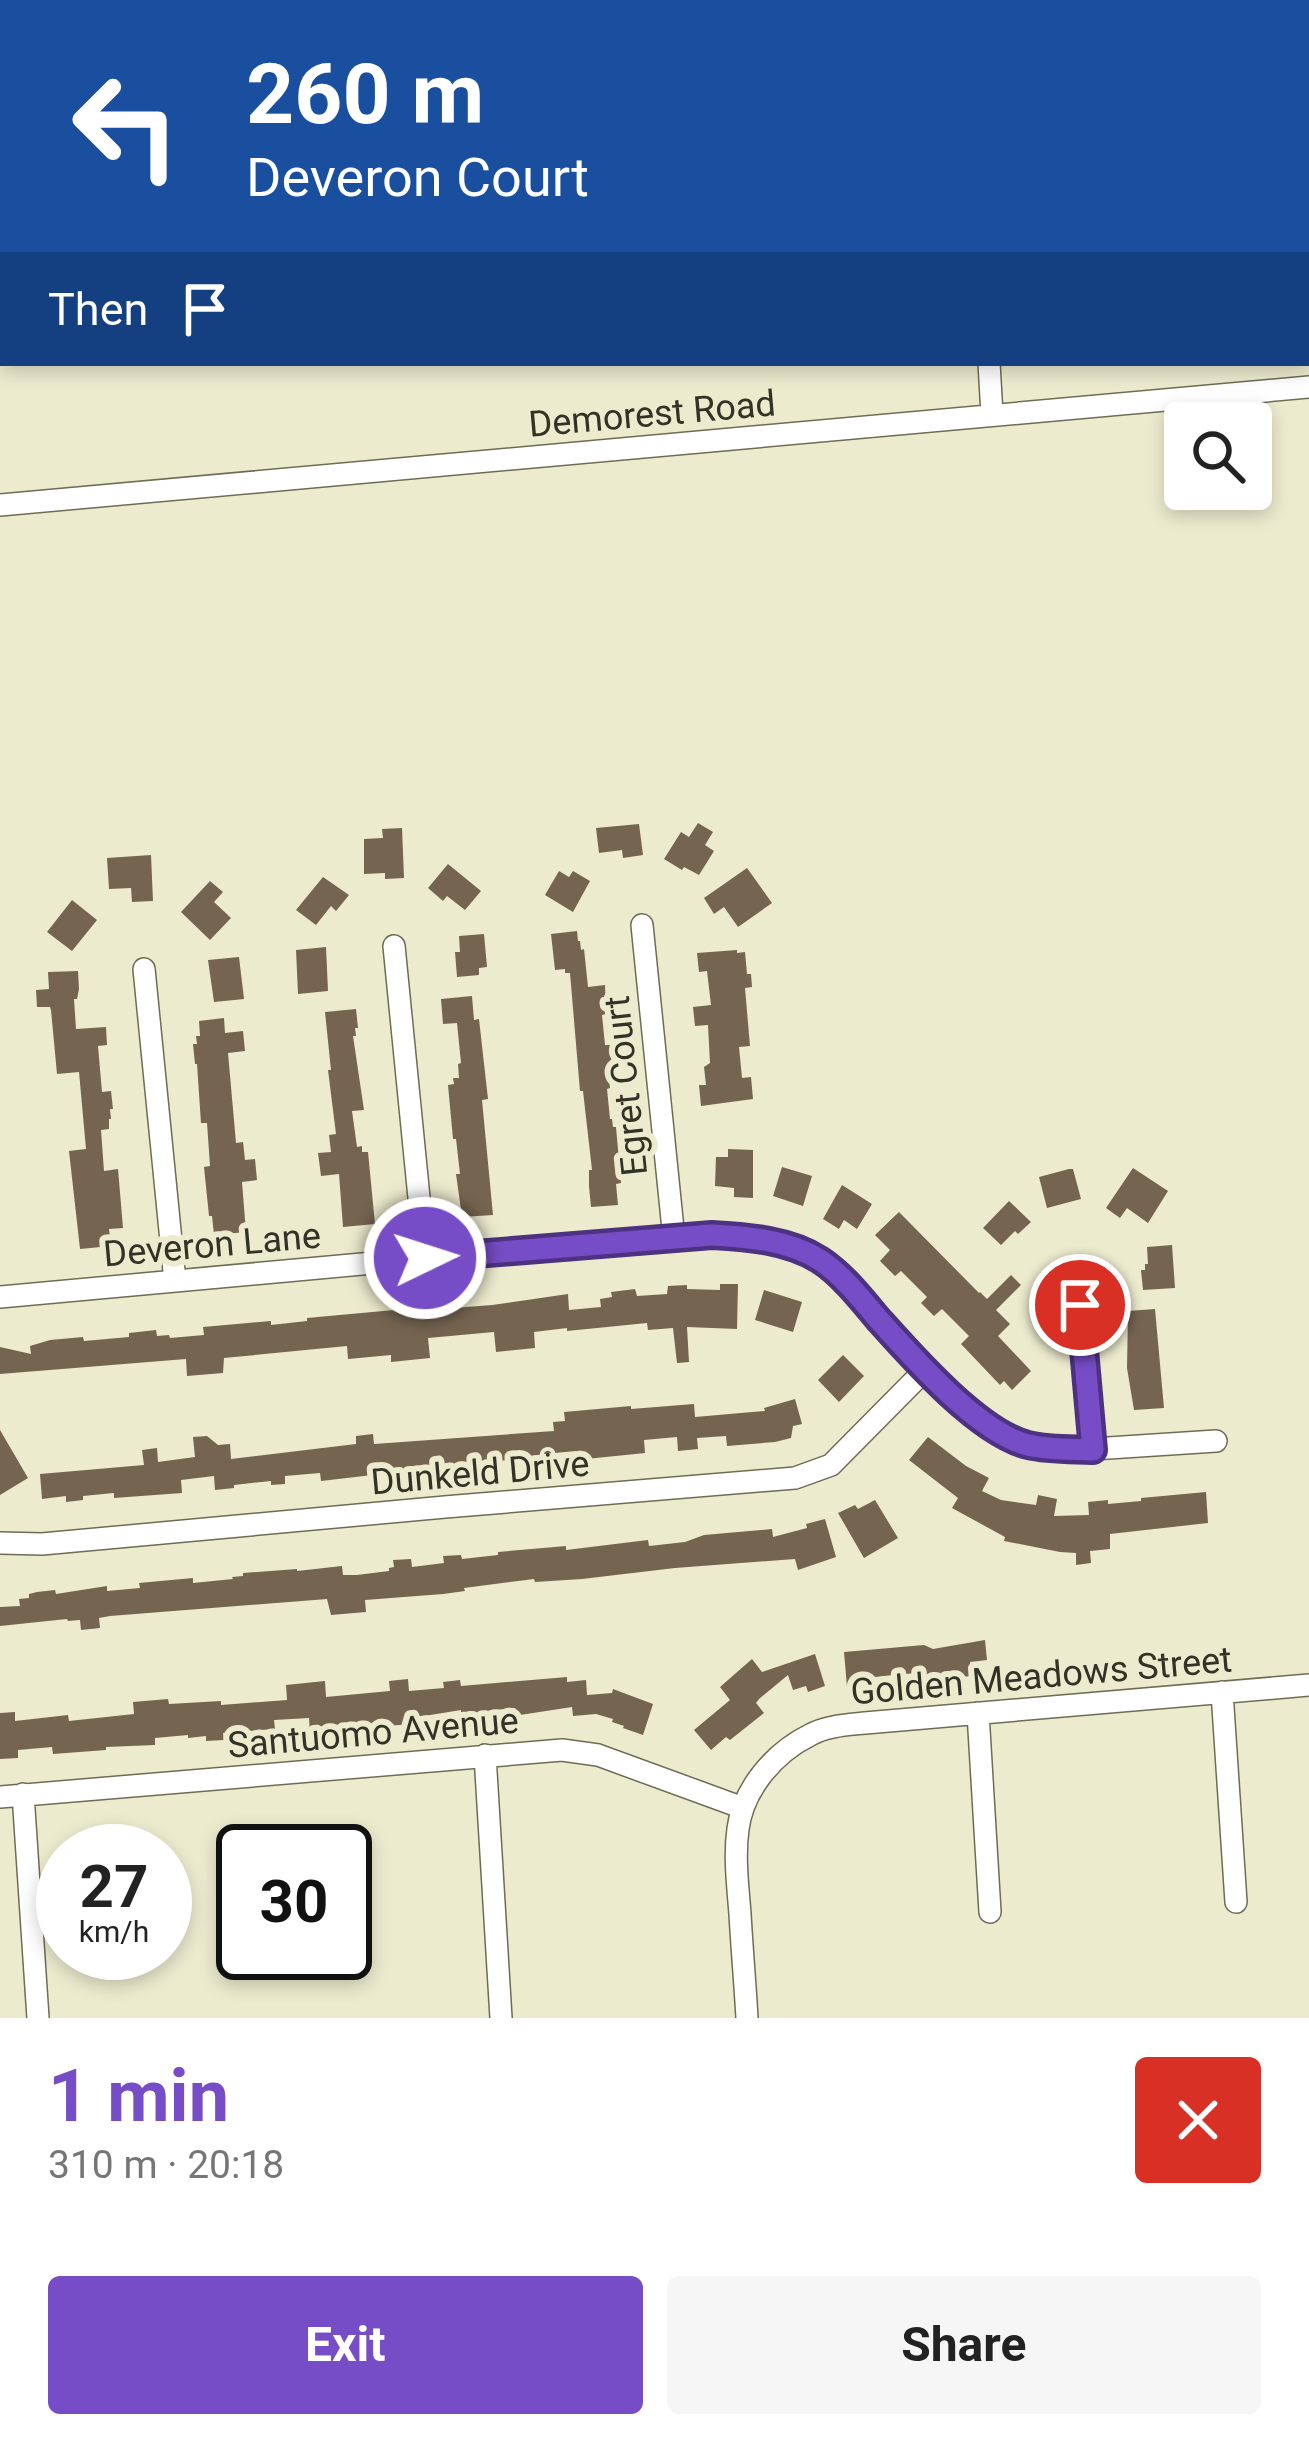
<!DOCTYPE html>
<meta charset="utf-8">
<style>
:root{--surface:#fff;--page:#f6f6f6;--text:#222;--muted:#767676;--accent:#764dc6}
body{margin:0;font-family:Roboto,sans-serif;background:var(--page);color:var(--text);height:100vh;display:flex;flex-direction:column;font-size:45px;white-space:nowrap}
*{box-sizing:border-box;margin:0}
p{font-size:39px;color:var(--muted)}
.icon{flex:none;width:66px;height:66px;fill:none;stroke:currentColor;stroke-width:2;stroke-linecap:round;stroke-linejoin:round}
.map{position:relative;height:2018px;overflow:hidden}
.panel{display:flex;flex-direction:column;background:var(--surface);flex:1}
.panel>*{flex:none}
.guide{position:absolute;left:0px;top:0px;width:1311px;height:366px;box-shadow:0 6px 18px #0003;background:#1a4fa0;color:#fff;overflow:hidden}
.tools{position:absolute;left:1164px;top:402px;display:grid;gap:24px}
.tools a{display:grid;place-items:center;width:108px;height:108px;border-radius:12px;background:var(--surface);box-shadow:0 6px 18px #0003;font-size:60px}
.speed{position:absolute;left:36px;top:1824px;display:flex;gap:24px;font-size:60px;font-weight:700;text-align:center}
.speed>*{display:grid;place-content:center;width:156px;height:156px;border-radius:50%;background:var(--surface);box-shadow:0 6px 18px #0003;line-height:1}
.speed small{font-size:30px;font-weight:400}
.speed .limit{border:6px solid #111;border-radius:18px;background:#fff;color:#111}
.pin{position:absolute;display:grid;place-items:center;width:102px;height:102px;color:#fff;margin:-51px;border:6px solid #fff;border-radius:50%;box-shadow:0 3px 12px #0007}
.me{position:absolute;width:132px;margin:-66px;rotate:86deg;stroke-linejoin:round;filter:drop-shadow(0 0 9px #0008)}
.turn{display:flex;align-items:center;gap:42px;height:252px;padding:0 48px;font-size:54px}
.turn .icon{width:156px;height:156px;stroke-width:2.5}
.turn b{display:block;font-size:84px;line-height:102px}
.then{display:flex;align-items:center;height:114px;padding:0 48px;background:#0003;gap:24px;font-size:45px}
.round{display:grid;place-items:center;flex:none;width:126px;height:126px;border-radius:12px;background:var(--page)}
.headline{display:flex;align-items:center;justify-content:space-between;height:204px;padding:0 48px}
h1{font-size:72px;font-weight:700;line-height:90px;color:var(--accent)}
.cta{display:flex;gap:24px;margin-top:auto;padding:24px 48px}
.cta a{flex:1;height:138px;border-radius:12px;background:var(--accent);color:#fff;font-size:48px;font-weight:700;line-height:138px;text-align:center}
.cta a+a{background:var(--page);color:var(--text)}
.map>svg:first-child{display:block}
</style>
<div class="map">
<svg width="1309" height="2018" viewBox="0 0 1309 2018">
<rect width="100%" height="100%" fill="#edebce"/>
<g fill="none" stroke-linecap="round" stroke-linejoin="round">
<path stroke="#66e3be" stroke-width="6" d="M1129,0L1130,3
M1308,342L1309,343"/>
</g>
<path fill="#756450" d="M698,823L713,832L705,845L714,851L699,875L684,867L682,870L664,859L681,832L689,837Z
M639,824L643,855L623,858L622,850L599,853L596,828Z
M402,828L404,878L385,879V873L364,874V839L383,838L382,829Z
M151,855L153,901L132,902L131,888L109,889L107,858Z
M448,864L481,891L465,910L447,896L443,901L428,888Z
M747,868L772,903L738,927L724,907L714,914L704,898Z
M559,871L569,877L573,871L590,881L573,912L545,895Z
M323,877L349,895L336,911L331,906L316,925L296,910Z
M210,881L223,892L214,902L231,918L210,940L181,912Z
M72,900L97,920L72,951L47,932Z
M577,931L578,941H580L581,950L584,949L588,987L605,985L606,1014L602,1015L605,1045H610L612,1065H607L610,1088L607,1089L610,1119H612L613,1127H616L621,1183L616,1184L618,1205L591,1207L589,1186V1170H592L583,1091H580L570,973H565V969L555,970L551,934Z
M484,934L487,967L479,968V975L457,977L455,952H460L459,936Z
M326,947L328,991L298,994L296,950Z
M737,950V953L745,952L747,974H751L752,987L745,988L750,1046L739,1047L742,1078L751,1077L753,1099L701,1106L699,1085H706L704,1067L710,1063L708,1025L695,1026L693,1007L711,1005L707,971L699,972L697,953Z
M239,957L244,999L214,1002L208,960Z
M78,971L79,989L77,999H74L76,1029L106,1027L107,1045L98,1046L102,1092L111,1091L113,1109H110L111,1119H109V1129L101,1130L104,1171L118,1169L123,1228L109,1229L111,1246L80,1249L69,1151L86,1149L79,1072L57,1074L51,1010L50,1007H37L36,990L49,989L48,972Z
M472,996L474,1020L479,1019L488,1099L482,1100L493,1215L462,1217L456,1174H460L456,1139H453L448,1085L454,1084L453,1078H459L458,1064L461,1063L457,1023L443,1024L441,999Z
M356,1009L358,1028H355L356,1036H353L364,1110L352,1111L357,1147L362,1146V1152H368L375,1224L343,1227L339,1174L321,1176L318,1153L331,1152L329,1135L336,1134L328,1070H331L325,1012Z
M224,1018L225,1033L243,1031L245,1051L228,1053L236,1143L243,1142L245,1160L255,1159L257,1180L242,1182L246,1232L214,1235L212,1216H209L204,1167L210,1166L207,1123H201L197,1064H195L193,1044H197L196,1036H200L199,1021Z
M728,1149L753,1150V1198L734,1197V1188L715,1186L716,1157H728Z
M782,1167L812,1176L803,1206L773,1196Z
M1133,1168L1168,1191L1148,1223L1127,1208L1120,1218L1106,1208Z
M1069,1169H1073L1081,1199L1047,1208L1039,1177Z
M842,1185L872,1204L857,1229L844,1220L839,1229L823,1219Z
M1009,1201L1031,1222L1018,1234L1015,1231L1001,1245L983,1228Z
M899,1212L979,1293L980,1292L987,1299L1011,1275L1021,1285L996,1310L1010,1324L998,1336L1031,1371L1012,1390L1004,1381L1000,1385L961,1344L969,1336L942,1309L934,1316L921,1303L927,1297L901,1271L895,1276L880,1261L890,1250L875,1235Z
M1172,1245L1175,1288L1143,1290L1141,1270H1145V1264H1148L1147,1247Z
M720,1284H738L737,1329L687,1327L689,1362L677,1363L673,1328L648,1330L647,1323L567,1331V1328L534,1332L535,1348L496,1352L494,1332L428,1338L430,1358L391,1362V1355L348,1359L347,1346L224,1358L223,1373L187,1376L186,1359L0,1374V1347L31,1354L30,1346L50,1340L83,1337L84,1341L129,1337V1333L156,1330L157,1336L169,1335L170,1338L204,1335L203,1327L271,1321V1325L307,1321V1318L405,1309L406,1316L440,1313V1306L454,1305V1308L492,1305L568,1294L569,1310L601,1307L600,1299L612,1297L611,1292L635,1289L637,1296L667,1294L668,1286L687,1285V1289L720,1290Z
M764,1290L802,1302L793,1332L755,1320Z
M1155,1309L1164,1408L1134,1410L1127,1368L1128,1311Z
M843,1355L864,1376L839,1402L818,1380Z
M795,1399L802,1424L793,1426L791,1438L775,1442L727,1446L726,1436L697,1438L698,1449L678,1451L677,1437L644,1440L645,1453L596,1458L577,1460L576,1451L544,1454V1462L526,1463L525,1458L491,1462L492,1467L424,1472V1469L321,1481L320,1473L285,1476V1484L271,1485V1481L234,1485V1488L215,1490L214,1476L181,1480L182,1493L114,1498V1493L83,1496V1500L66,1502V1496L42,1499L40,1474L144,1465L142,1450L157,1448L158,1462L195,1457L193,1437L207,1436L218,1445L230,1444L231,1459L356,1444V1436L373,1434L374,1444L554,1431L553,1422L565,1421L564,1412L631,1406V1409L694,1404L695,1417L765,1411L764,1408Z
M0,1430L28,1478L0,1495Z
M928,1437L966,1466L989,1478L982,1491L1001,1500L1036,1505L1038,1495L1057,1499L1054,1516L1089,1515L1088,1502L1108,1500V1504L1141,1501V1498L1206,1492L1208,1523L1110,1534V1549L1090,1551L1091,1563L1076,1565V1553L1060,1552L1004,1541L1005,1537L952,1508L958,1498L909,1460Z
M875,1500L898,1538L864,1558L838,1513L855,1505L858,1509Z
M825,1519L836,1557L798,1570L795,1559L675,1568L582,1579L535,1582L534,1579L464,1588L465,1591L443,1594L365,1600L366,1612L331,1615L327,1599L110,1616L99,1618L100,1628L81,1630L80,1620L68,1621L67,1619L0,1626V1607L20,1606L19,1599L29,1598V1594L37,1592L55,1590L56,1594L107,1586V1591L140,1588L139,1583L193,1578V1583L233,1579L232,1577L243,1576V1573L297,1569V1571L342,1566L343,1575H357L389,1571V1568L394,1567L393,1560L411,1559L412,1567L444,1563L443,1556L461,1555L462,1559L498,1555V1552L566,1546V1550L648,1540L649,1546L685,1542L704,1535L772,1529L773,1537L807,1528L806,1524Z
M985,1640L987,1660L970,1662L971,1676L917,1682V1673L893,1675L866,1678V1685L847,1687L844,1652L924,1645L933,1649Z
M815,1654L825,1686L808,1692L806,1686L793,1690L788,1675L759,1699L756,1703L764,1713L730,1740L726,1737L711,1750L694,1730L730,1700L720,1687L752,1659L762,1672Z
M567,1677V1682L586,1680L587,1695L612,1693L613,1689L653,1704L643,1735L623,1728L624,1726L612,1722L613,1719L596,1714L573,1716L572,1707L520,1715L515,1708L485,1711L486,1717L467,1719L466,1712H461V1710L412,1718V1724L361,1728V1726L329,1727L330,1731L310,1733L309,1718L274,1720L275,1729L223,1733L224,1740L206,1741V1736L188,1738V1735L155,1738V1745L106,1747V1750L53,1754L52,1747L18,1750V1758L0,1759V1713L15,1712V1721L68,1715L69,1721L134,1714L133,1702L168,1699L169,1704L221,1701V1705L287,1700L286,1685L325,1681L326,1697L390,1691L389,1681L408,1679L409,1691L444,1688L443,1682L460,1680L461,1686Z"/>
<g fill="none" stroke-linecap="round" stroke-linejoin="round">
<defs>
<path id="minor" d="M879,0L881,3
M425,3L428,0
M810,3L813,0
M964,3L973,0
M0,50L3,49
M989,363L992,415
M0,505L1309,387
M642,925L674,1239
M394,946L425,1258
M144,969L175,1281
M1077,1269L1093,1449
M0,1297L439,1257L712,1235L749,1237L787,1245L820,1260L849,1286L924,1371L1002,1434L1023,1444L1041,1448L1093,1449L1216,1441
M0,1543L42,1544L445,1507L795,1478L831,1465L924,1371
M1222,1692L1236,1902
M978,1713L990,1912
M485,1755L501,2018
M23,1794L38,2018
M0,1797L562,1750L598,1755L743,1808
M747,2018C745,1983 742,1949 740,1914C738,1887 734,1857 738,1829C743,1789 774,1753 810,1735C826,1726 846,1725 865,1723L1309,1685"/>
</defs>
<use href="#minor" stroke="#6e6c54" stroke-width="24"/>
<use href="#minor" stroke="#fff" stroke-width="21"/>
</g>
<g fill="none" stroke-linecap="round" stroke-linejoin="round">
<defs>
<path id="route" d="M425,1258L712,1235C748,1237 789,1240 820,1260C843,1275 862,1300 879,1320C913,1358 979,1433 1028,1445C1049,1450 1072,1449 1093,1450L1080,1305"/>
</defs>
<use href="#route" stroke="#4d3281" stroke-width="30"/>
<use href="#route" stroke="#764dc6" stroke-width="21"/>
</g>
<g text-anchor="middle" stroke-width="12" stroke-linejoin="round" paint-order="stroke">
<g font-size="36" fill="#333227" stroke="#edebce">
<text transform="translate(652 413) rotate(-5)" y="13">Demorest Road</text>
<text transform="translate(625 1086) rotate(-96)" y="13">Egret Court</text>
<text transform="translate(212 1244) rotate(-5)" y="13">Deveron Lane</text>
<text transform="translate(480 1472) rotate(-5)" y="13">Dunkeld Drive</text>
<text transform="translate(1041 1675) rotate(-5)" y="13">Golden Meadows Street</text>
<text transform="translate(373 1732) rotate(-5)" y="13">Santuomo Avenue</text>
</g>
</g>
</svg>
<div class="tools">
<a><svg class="icon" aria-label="search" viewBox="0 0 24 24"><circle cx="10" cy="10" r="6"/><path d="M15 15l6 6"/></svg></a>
</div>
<div class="speed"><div>27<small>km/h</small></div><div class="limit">30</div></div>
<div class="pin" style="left:1080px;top:1305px;background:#d93025"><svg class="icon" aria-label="arrive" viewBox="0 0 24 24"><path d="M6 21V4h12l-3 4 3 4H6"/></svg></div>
<svg class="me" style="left:425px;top:1258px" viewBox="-20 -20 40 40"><circle r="17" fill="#764dc6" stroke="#fff" stroke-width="3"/><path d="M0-11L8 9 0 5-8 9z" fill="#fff"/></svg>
<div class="guide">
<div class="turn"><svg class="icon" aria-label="left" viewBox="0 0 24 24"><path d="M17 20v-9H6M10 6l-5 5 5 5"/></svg><div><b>260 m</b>Deveron Court</div></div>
<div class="then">Then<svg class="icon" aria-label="arrive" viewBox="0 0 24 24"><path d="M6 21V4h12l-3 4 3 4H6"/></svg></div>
</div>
</div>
<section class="panel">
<div class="headline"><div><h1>1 min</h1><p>310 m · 20:18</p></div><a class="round" style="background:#d93025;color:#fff"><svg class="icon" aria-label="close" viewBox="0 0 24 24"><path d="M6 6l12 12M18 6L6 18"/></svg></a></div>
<div class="cta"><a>Exit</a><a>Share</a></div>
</section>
